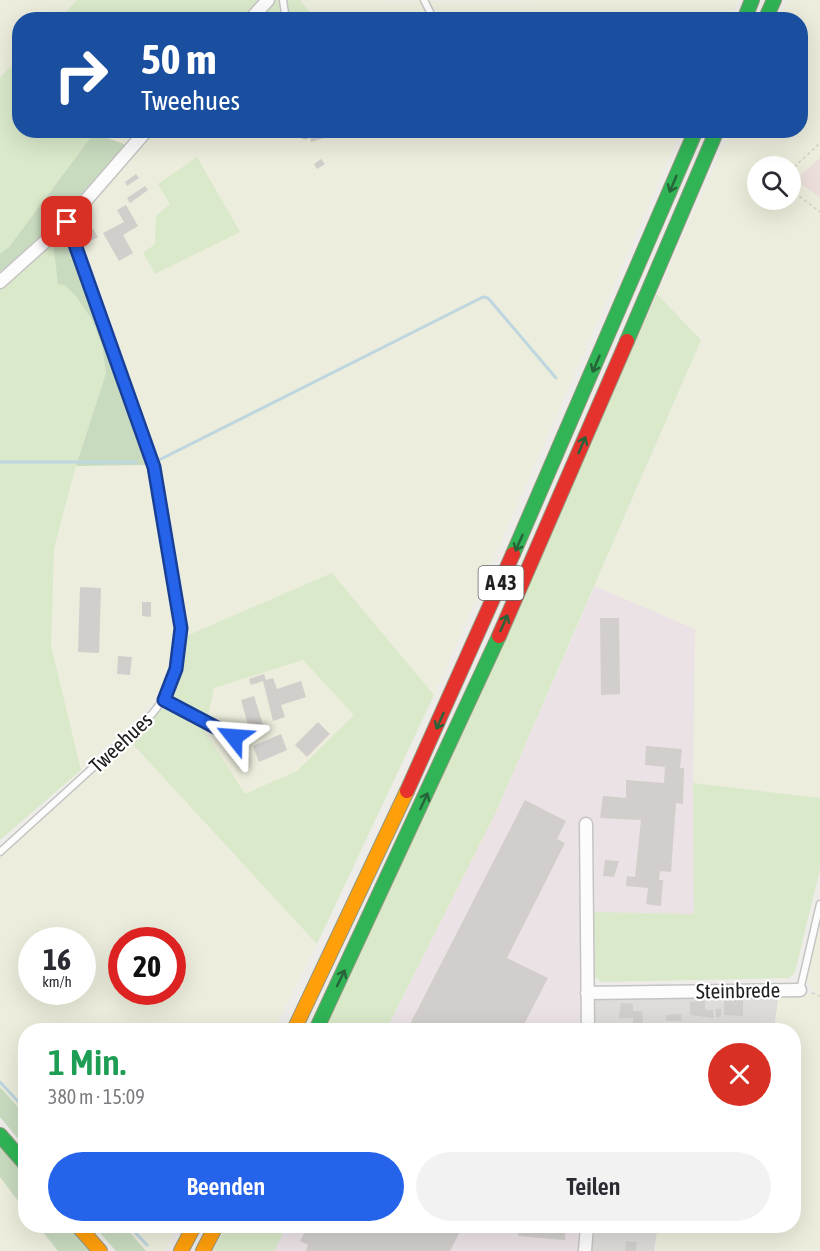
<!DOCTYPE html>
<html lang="de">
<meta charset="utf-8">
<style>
:root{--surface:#fff;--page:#f2f2f3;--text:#2b2b33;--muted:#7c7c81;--accent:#2563eb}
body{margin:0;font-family:"Asap Condensed",sans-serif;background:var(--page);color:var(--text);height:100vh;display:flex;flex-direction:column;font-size:22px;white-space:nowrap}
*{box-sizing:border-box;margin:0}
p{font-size:20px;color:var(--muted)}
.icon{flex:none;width:33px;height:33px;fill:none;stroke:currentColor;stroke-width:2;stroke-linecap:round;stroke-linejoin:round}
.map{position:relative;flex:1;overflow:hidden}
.side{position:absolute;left:18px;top:1023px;width:783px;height:210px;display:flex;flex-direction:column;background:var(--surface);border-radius:24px;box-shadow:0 6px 24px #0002}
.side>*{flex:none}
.top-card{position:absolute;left:12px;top:12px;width:796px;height:126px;border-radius:24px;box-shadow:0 6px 24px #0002;background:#1a4fa0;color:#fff;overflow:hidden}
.fabs{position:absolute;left:747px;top:156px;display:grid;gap:12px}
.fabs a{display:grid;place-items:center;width:54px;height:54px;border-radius:50%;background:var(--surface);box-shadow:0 6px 24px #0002;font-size:30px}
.speed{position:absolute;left:18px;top:927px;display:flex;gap:12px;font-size:30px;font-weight:700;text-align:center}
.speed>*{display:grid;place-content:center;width:78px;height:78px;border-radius:50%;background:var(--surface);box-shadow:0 6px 24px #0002;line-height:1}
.speed small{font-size:15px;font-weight:400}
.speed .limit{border:9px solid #d22;background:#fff;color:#111}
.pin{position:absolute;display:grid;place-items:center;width:51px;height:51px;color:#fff;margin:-26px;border-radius:12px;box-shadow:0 3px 9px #0006}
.me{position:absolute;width:66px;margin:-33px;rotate:298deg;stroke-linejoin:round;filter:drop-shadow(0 0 4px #0008)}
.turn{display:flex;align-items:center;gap:21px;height:126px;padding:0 30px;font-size:27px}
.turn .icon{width:78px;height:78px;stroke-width:2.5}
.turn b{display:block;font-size:42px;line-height:51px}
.round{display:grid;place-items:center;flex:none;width:63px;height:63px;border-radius:32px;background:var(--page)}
.headline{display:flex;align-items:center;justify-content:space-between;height:102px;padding:0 30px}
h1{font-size:36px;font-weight:600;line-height:45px;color:#1e9e55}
.action{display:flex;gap:12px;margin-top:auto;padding:12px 30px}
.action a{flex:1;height:69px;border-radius:36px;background:var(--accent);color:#fff;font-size:24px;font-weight:600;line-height:69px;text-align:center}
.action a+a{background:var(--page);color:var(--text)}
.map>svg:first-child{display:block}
</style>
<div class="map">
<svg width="820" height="1251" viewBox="0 0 820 1251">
<rect width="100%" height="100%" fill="#eeece8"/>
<path fill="#dddcda" d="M779,994L774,1030H593V999Z
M592,1226H658L654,1251H591Z"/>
<path fill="#ebdedb" d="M820,157V198L796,180Z"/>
<path fill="#ebe2e6" d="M595,586L695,629L694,914L582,912V1030H386L496,812Z
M287,1226H582L580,1251H274Z"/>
<path fill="#eceddc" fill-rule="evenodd" d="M0,0H77L58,19L20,20L19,58L0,77Z
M300,0L420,1L738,0L730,20H315Z
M787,0H820V157L796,180L820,198V798L693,783L695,629L595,586L702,339L657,294L730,131L801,130V20L779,19ZM758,166H790V200H758Z
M85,131H142L129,146Z
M156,131H681L434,695L332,573L184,637L155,455L104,299L75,222ZM171,204L154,274L143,252L155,244L156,216Z
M147,465L176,638L175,651L166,680L151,705L81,770L51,646L54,548L76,466Z
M303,660L354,715L297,772L245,794L199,724L208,716L214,688Z
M129,740L317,944L274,1030H26L25,1115L0,1087V852ZM32,940H82V992H32ZM122,940H172V992H122Z
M820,918V1251H655L658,1226H794V1030H774L779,994H815L805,977Z
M0,1177L25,1210L26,1226H38L58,1251H0Z
M124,1226H178L165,1251H146Z"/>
<path fill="#d9e9c9" d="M77,0H263L245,19L58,20Z
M273,0H300L315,19L255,20Z
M19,58L20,130H85L94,133L9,247L0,254V77Z
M197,157L240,232L155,274L143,253L155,244L156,216L170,204L158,184Z
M53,243L58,283L64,285L76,296L92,320L102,346L106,373L76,466L54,548L51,646L81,770L0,840V289Z
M657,294L701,340L496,812L386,1030H324Z
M332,573L434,695L317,944L129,740L158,711L168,706L202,721L200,724L245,794L297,771L354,715L303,660L214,688L208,716L173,699L170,691L180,670L184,637Z
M693,783L820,798V869L795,972L789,978L602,982L593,976V912L694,914Z
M226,1226H287L274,1251H213Z"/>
<path fill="#c8dbbf" d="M94,133L129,146L79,204L0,272V254L9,247Z
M62,238L70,241L76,248L147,465L76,466L106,373L102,346L92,320L76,296L64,285L58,284L53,243Z
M0,1087L25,1115V1147L0,1117Z
M0,1146L25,1175V1210L0,1177Z
M38,1226H69L91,1251H58Z
M94,1226H124L146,1251H116Z"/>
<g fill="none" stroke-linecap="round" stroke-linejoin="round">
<path stroke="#bed6df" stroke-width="3" d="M159,460L483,297L488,298L556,378
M0,462H136
M0,1082L26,1110
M129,1226L147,1245"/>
</g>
<path fill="#d1cecb" d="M454,12L463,20L449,18Z
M309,130H337L338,134L311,142Z
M321,159L325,164L317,169L314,164Z
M136,174L139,178L127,186L125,182Z
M145,186L148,190L130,203L127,198Z
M126,205L138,226L123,235L133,253L119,261L103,233L124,222L117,210Z
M93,229L98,237L91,241L87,233Z
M80,587L101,588L99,653L78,652Z
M142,602H151V617L142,616Z
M600,618H619L620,694L601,695Z
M118,656L132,657L130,675L117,674Z
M264,674L266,680L273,678L277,689L301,681L306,697L281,705L285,717L273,721L263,681L251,685L249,679Z
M254,696L265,731L251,735L241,700Z
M318,722L330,734L307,757L295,745Z
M281,734L287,750L259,762L253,746Z
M646,746L682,749L680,768H684L683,804L676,803L671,872L660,871L659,880H663L661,906L646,904L648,888L626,886L627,876L635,877L641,820L600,818L603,796L626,798V780L664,783L665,767L645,765Z
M525,800L566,821L557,839L565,843L507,958L548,978L521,1030H407Z
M605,860L619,861L614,877L603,876Z
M743,1000V1016L724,1015V1001Z
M705,1001V1010H713V1018L690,1015V1002Z
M621,1003L633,1004V1011H642L643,1023H633V1018H619Z
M716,1009H721V1017H716Z
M681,1014L682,1021H666V1015Z
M308,1226H463L450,1251H306L308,1245L300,1241Z
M519,1226H566L565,1240L518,1236Z
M626,1241L637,1242L636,1251H625Z"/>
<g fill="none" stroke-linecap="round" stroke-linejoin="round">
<defs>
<path id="lane" d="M283,0L286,20
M424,0L434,20
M304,130L305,135
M163,700L234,737
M0,852L152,714L163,700L172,681L181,639L154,467L67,223
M800,990L820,904"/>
<path id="street" d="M250,20L268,0
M0,282L67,222L147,130
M586,824L588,1030
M587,993L800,990
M585,1251L587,1226"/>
<path id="fast" d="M744,20L752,0
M765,20L774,0
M627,341L717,130
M513,554L696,130
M316,1030L499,636
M0,1135L26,1165"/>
<path id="slow" d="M294,1030L407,791
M78,1226L100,1251
M181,1251L194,1226
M203,1251L216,1226"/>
<path id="jam" d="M499,636L627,341
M407,791L513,554"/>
</defs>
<use href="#lane" stroke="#c5c4c3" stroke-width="9"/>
<use href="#street" stroke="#c5c4c3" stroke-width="15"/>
<use href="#fast" stroke="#949781" stroke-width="16"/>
<use href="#slow" stroke="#949781" stroke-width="16"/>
<use href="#jam" stroke="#949781" stroke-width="16"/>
<path stroke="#d7cbc8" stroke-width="1.5" stroke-dasharray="3 3" stroke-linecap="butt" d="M790,171L820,143
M790,189L820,212
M812,993L820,996"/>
<use href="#lane" stroke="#fcfcfc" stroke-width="6"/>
<use href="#street" stroke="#fcfcfc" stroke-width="12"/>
<use href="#fast" stroke="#30b455" stroke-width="14"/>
<use href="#slow" stroke="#ff9f0a" stroke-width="14"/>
<use href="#jam" stroke="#e5322d" stroke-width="14"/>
</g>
<defs><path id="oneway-shaft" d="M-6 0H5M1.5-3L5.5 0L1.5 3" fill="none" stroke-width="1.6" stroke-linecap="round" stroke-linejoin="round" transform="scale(1.5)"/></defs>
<g stroke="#276338">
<use href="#oneway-shaft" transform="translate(673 184) rotate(113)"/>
<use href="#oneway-shaft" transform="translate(596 364) rotate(113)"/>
<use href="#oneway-shaft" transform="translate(582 445) rotate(-67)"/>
<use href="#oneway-shaft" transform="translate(519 543) rotate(114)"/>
<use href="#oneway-shaft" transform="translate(504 623) rotate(-66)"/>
<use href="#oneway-shaft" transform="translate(440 721) rotate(114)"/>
<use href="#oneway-shaft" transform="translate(424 801) rotate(-65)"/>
<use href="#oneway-shaft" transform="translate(341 978) rotate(-64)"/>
</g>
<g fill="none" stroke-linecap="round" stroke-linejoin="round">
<defs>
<path id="route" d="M67,222L154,467L181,628L176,669L164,700L234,737"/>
</defs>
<use href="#route" stroke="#184099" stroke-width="15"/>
<use href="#route" stroke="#2563eb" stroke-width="10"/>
</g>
<g text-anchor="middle" stroke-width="4.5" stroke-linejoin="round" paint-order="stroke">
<rect fill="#fff" stroke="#636363" stroke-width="1.5" x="478.5" y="566" width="45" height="34" rx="4.5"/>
<g font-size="20" font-weight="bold" fill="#202020">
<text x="501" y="590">A 43</text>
</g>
<g font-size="21" fill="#202020" stroke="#fff">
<text transform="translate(121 743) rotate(-43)" y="7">Tweehues</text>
<text transform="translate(738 991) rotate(-1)" y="7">Steinbrede</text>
</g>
</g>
</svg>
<div class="fabs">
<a><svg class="icon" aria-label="search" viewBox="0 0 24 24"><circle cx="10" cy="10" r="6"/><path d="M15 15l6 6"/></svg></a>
</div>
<div class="speed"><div>16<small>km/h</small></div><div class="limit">20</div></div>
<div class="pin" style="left:67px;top:222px;background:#d93025"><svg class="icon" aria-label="arrive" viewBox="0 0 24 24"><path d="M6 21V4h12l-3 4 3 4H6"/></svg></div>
<svg class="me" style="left:234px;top:737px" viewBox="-20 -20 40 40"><path d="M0-17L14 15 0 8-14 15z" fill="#2563eb" stroke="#fff" stroke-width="4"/></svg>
<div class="top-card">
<div class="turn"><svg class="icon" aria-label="right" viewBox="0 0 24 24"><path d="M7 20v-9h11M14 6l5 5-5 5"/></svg><div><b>50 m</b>Tweehues</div></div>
</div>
<section class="side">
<div class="headline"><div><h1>1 Min.</h1><p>380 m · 15:09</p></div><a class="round" style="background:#d93025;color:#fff"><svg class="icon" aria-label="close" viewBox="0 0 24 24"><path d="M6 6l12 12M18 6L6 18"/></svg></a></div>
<div class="action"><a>Beenden</a><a>Teilen</a></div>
</section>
</div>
